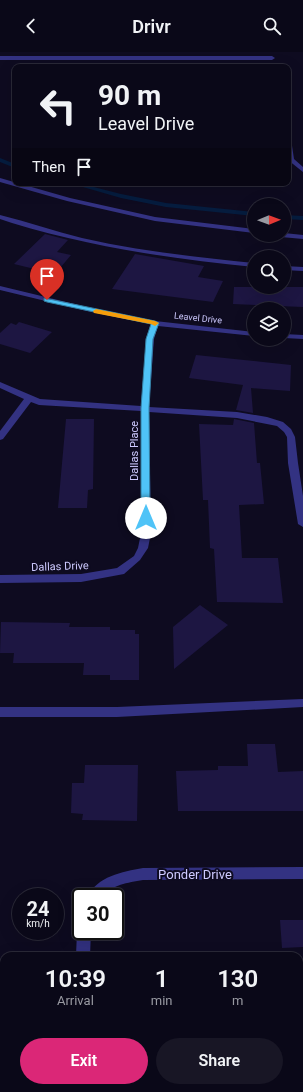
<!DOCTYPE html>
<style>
:root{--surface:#0a0818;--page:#181625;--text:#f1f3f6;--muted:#999aa2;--line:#2a2937;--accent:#db2777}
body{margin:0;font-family:Roboto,sans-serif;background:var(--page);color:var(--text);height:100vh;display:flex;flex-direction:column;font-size:15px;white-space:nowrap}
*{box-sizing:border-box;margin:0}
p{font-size:13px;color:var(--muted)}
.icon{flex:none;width:22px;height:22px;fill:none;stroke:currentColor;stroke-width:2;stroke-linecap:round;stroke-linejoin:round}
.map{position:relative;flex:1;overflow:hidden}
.sheet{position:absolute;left:0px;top:900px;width:303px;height:140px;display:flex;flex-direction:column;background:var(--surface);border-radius:12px 12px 0 0;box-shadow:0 4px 16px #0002,0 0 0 1px var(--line)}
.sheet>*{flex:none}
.banner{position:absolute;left:12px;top:12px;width:279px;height:122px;border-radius:8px;box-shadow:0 4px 16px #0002,0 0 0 1px var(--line);background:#0a0818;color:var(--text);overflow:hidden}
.needle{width:26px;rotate:89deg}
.controls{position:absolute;left:247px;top:146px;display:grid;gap:8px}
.controls a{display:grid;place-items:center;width:44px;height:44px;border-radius:50%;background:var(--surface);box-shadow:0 4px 16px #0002,0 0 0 1px var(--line);font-size:20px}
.speed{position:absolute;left:12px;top:836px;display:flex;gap:8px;font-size:20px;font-weight:700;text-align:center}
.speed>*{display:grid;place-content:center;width:52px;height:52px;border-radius:50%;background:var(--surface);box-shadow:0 4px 16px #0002,0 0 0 1px var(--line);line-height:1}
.speed small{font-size:10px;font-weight:400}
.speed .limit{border:2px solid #111;border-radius:6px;background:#fff;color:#111}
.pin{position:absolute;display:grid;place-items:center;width:34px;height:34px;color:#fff;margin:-41px -17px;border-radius:50% 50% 50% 0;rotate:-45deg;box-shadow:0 0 4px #0007}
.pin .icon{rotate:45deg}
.me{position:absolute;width:44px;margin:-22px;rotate:0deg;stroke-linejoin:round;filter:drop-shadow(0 0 3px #0008)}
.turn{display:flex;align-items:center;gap:14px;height:84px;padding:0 20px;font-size:18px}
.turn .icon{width:52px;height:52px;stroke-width:2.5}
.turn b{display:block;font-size:28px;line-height:34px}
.then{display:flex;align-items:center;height:38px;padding:0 20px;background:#0003;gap:8px;font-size:15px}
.eta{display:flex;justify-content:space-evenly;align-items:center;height:68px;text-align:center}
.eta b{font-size:24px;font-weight:600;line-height:28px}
.button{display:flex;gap:8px;margin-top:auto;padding:8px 20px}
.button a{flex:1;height:46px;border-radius:24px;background:var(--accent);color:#fff;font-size:16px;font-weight:600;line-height:46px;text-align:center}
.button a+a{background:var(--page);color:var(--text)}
header{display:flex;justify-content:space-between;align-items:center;height:52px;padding:0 20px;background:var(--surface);font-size:18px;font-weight:600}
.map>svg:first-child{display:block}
</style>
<header><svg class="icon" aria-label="back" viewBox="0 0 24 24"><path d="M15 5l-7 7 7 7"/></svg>Drivr<svg class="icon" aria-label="search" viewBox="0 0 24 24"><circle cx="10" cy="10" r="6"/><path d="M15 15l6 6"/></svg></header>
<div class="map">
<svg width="303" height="1040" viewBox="0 0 303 1040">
<rect width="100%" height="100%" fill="#0e0b20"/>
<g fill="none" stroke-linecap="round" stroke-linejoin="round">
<path fill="#051c3e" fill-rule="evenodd" d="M0,106L15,112V116L0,110Z
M69,131H78L121,142L166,151L254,160V164L166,155L121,146Z
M284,163L303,164V168L284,167Z"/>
</g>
<path fill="#1d1642" d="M45,182L68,188L57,200L71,203L55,222L14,212Z
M135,202L204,214L198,225L223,229L213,250L112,237Z
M234,235H303V255L233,252Z
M19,270L52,280L30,301L0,292V281L11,271L16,273Z
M196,303L291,313L290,339L251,336L253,361L236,358L243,333L189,326Z
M66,367H94L93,437L88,438L87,456H58Z
M234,367L254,371L257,411H260L264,452L239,453L242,506H278L283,551L217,550L214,497L210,496L208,448H203L199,372L233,373Z
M200,553L228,573L174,617L173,575Z
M1,570L70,571L69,575H110V578H135V582H139V628H110V623H83L84,611H13L14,601H0Z
M247,692H275L278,720L303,719V759H178L176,719L218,718V714H248Z
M85,713H138L137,769L82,768L83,762L71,761L72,731H84Z
M280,868H303V895L282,896Z"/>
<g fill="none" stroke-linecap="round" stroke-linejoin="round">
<path fill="#333282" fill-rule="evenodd" d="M0,4H272L275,6L272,8H0Z
M288,85L291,87L294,107L303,115V120L288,108Z
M0,126L70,146L155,165L254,177V181L155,169L67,149L0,130Z
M0,163C28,170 54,179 82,186C139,199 196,205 254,211V215C172,207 91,195 12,171L0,167Z
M284,181L303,183V187L281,185L280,183H284Z
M284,214L303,215V219L284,218Z
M0,234L87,255L155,269L254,280V284L158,274L154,287L149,355L237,360L267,365L283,370L291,377L295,385L298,411L303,444V475L298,472L288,411L287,385L284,380L277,374L237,366L149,360L151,481L148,496L140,508L124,522L81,530L0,531V523L81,522L117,516L134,504L138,496L141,481V359L39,353L31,350L3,387L0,388V379L24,347L0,336V330L40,347L141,354L146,287L151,272L87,259L0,238Z
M284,282L303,283V287L284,286Z
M303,647V655L117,665H0V655H117Z
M303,815V827L143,828C127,831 113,832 102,845H88C97,824 122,820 143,816Z
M81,874V879H91L90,904H76L77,879Z
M70,1036H84L83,1040H69Z"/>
</g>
<path fill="#4fc3f7" stroke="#337fa1" d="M44,246L155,269L159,271L153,287L149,356L150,466L149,468L146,469L141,466V356L146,287L151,272L47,250L44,249Z"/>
<path fill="#f59e0b" d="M96,257L155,269L159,271L155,274L151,272L94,261L93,259Z"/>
<g text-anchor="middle" stroke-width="4" stroke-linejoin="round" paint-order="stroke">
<g font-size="9" fill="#cecaff" stroke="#0e0b20">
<text transform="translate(198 266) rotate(6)" y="3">Leavel Drive</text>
</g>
<g font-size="11" fill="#cecaff" stroke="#0e0b20">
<text transform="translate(134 399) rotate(-90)" y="4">Dallas Place</text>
<text transform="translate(60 514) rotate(-2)" y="4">Dallas Drive</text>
</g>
<g font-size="13" fill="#cecaff" stroke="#0e0b20">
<text x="195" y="827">Ponder Drive</text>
</g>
</g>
</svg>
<div class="controls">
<a><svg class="needle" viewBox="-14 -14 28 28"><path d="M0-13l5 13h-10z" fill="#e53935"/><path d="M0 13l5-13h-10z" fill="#999aa2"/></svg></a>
<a><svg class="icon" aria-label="search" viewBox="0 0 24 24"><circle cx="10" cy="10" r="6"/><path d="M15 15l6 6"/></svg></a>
<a><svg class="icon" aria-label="layers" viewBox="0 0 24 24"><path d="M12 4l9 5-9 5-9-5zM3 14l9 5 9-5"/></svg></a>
</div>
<div class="speed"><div>24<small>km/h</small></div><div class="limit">30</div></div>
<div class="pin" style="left:47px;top:248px;background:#d93025"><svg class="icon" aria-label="arrive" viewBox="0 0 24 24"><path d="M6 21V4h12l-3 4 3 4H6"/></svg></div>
<svg class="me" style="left:146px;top:466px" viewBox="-20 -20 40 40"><circle r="19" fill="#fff"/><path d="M0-13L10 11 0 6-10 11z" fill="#4fc3f7"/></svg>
<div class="banner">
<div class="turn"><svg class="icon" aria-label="left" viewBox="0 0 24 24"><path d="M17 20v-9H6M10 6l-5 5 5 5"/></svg><div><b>90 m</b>Leavel Drive</div></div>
<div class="then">Then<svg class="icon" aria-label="arrive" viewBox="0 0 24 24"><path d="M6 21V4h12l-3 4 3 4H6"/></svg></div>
</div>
<section class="sheet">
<div class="eta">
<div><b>10:39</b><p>Arrival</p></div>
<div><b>1</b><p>min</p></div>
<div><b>130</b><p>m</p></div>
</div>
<div class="button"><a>Exit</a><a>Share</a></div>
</section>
</div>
